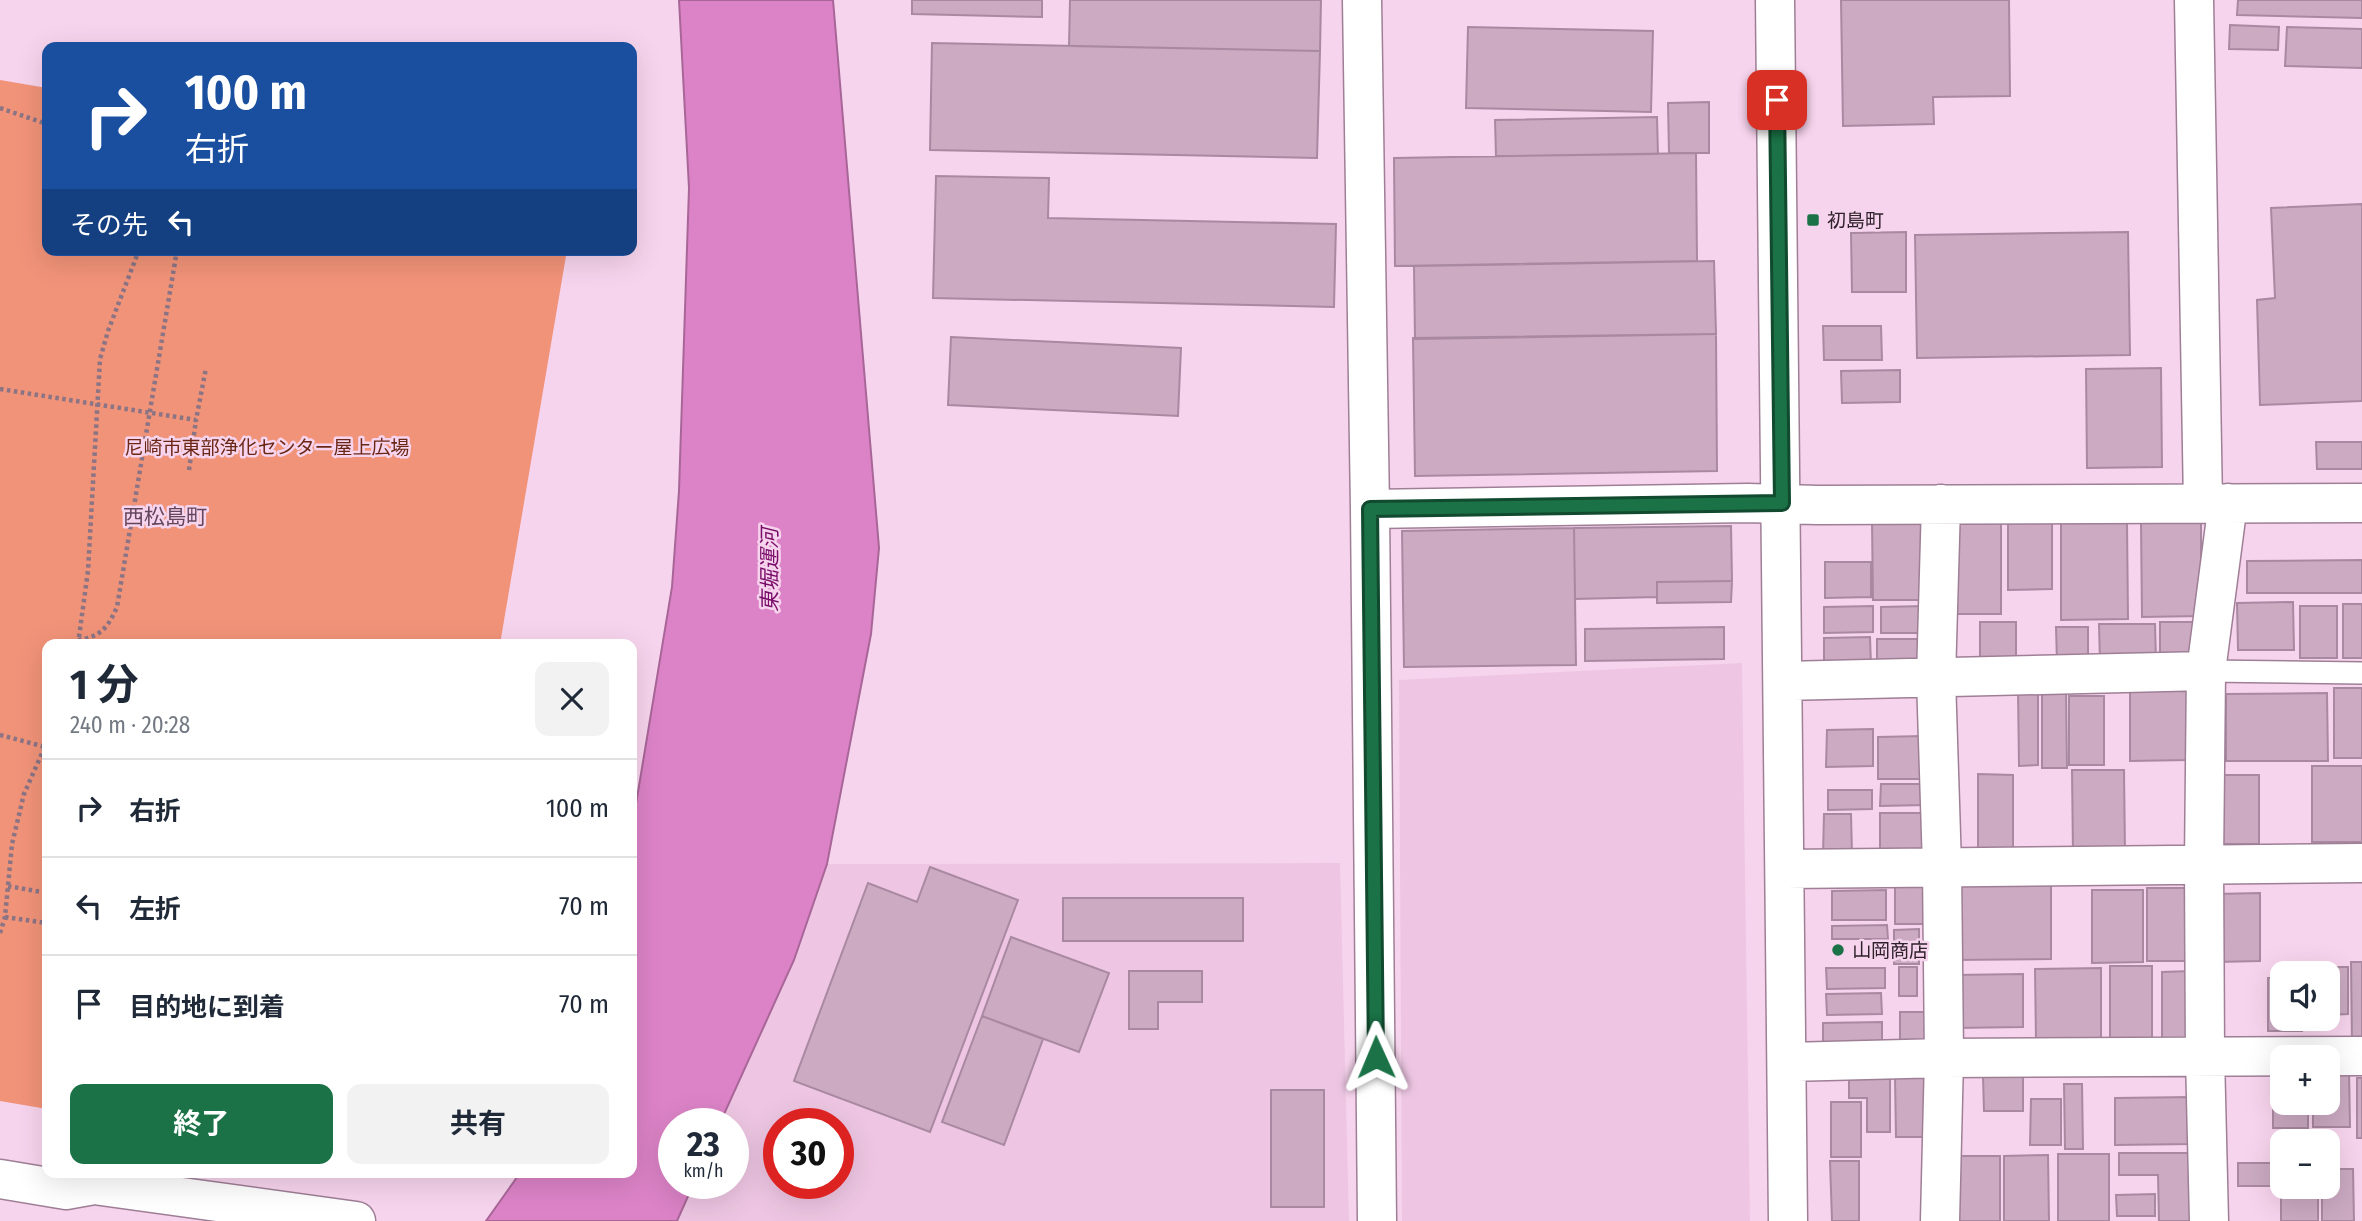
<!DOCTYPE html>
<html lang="ja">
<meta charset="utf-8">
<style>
:root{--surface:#fff;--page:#f2f2f3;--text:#1f2937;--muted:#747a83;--line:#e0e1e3;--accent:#1a7246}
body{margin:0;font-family:"Fira Sans Condensed","Noto Sans JP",sans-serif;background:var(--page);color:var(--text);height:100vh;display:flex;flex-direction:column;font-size:26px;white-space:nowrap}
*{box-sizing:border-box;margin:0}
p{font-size:23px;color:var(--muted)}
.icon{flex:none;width:38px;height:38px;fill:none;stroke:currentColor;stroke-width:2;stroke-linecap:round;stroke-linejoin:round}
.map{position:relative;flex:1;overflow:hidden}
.side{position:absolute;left:42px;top:639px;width:595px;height:539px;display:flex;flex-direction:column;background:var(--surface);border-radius:14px;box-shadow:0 7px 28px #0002}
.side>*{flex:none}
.top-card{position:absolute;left:42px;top:42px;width:595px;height:214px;border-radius:14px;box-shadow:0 7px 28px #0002;background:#1a4fa0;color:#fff;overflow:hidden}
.controls{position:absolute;left:2270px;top:961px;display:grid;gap:14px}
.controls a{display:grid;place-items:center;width:70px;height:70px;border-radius:14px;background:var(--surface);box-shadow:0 7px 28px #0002;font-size:35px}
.speed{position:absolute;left:658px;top:1108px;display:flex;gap:14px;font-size:35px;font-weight:700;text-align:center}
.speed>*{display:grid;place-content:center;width:91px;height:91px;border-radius:50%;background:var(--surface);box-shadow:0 7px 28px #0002;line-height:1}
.speed small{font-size:18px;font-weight:400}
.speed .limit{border:10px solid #d22;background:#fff;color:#111}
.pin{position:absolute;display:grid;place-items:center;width:60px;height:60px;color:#fff;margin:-30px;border-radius:14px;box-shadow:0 4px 10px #0006}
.me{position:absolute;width:77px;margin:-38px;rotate:359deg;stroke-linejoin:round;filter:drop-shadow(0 0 5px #0008)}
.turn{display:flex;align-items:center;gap:24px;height:147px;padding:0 28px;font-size:32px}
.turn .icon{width:91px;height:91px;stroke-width:2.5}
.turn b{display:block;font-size:49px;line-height:60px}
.then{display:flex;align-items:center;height:66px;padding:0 28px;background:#0003;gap:14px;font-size:26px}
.round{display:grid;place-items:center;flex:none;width:74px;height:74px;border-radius:14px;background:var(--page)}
.summary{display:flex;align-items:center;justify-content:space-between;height:119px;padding:0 28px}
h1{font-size:42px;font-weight:700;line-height:52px}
.cta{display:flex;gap:14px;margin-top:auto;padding:14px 28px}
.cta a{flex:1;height:80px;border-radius:14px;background:var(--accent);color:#fff;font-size:28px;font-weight:700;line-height:80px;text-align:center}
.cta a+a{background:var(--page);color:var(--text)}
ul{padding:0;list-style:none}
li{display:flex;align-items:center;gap:21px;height:98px;padding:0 28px;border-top:2px solid var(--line)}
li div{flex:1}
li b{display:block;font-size:26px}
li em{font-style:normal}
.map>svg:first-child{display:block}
</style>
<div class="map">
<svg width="2362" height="1221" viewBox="0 0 2362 1221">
<rect width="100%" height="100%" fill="#f7d4ed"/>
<path fill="#eec6e3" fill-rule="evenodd" d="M1742,663L1750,1221H1402L1399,680Z
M1340,863L1349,1221H677L694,1183H733V1124L720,1123L794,960L827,864ZM779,1124H838V1183H779Z"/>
<path fill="#f19379" d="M0,80L47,88V250H567L500,644H47V1109L0,1101Z"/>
<path fill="#dc83c7" stroke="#a86698" stroke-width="2" d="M679,0H833L879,548L871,634L827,864L794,960L720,1123L674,1124V1183H694L677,1221H486L520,1173L632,1172V828L672,587L679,491L689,188Z"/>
<path fill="#cbaac2" stroke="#a989a1" stroke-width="2" d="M912,0H1042V17L912,14Z
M1070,0H1321L1320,51L1069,46Z
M1841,0H2009L2010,96L1933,97L1934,124L1843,126Z
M2238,0H2362V18L2237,15Z
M2230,25L2279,27L2278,50L2229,49Z
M1468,27L1653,31L1651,112L1466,108Z
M2287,27L2362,29V68L2285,66Z
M932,43L1320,51L1317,158L930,150Z
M1709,102V153H1669L1668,103Z
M1657,117L1658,154L1496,156L1495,120Z
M1696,153L1697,261L1395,266L1394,158Z
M936,176L1049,178L1048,218L1336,224L1334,307L933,298Z
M2362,204V401L2260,405L2257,300L2275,298L2271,208Z
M1906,232V292H1852L1851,233Z
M2128,232L2130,355L1917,358L1915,235Z
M1714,261L1716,334L1415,339L1414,266Z
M1823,326H1881L1882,360H1824Z
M1716,334L1717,471L1415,476L1413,338Z
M951,337L1181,348L1178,416L948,405Z
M2161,368L2162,467L2087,468L2086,369Z
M1900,370V402L1842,403L1841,371Z
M2316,442H2362V469H2317Z
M1947,521H2001V614H1947Z
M2052,521V589L2008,590V522Z
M1872,522H1921V600H1873Z
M2127,522L2128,619L2061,620V523Z
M2201,522V616L2142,617L2141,523Z
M1731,526L1732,581L1657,582V597L1575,599L1574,528Z
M1574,528L1576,665L1404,667L1402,531Z
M2362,560V593H2247V561Z
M1825,562H1871V597L1825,598Z
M1732,581L1731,602L1657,603V582Z
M2293,602L2294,650H2238L2237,603Z
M2343,604H2362V658H2343Z
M1873,606V632L1824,633V607Z
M1925,606L1926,633H1881V607Z
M2300,606H2337V658H2300Z
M1980,622H2016V662L1980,663Z
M2160,622H2193V661H2160Z
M2099,624H2155L2156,662H2100Z
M1724,627V659L1585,661V629Z
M2056,627H2088V662H2057Z
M1870,637L1871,666H1824V638Z
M1877,639H1922V665L1877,666Z
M2130,685H2187L2188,760L2130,761Z
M2334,688H2362V758H2334Z
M2042,689H2066L2067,768H2042Z
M2018,690H2038V765L2019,766Z
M2327,693L2328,761H2226V694Z
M2069,696H2104V765H2069Z
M1873,729V766L1826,767L1827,730Z
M1923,736L1924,779H1878V737Z
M2312,766H2362V842H2312Z
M2072,770H2124L2125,854H2073Z
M1978,774L2013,775V851H1978Z
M2214,775H2259V844H2215Z
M1881,784H1924L1925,805L1880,806Z
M1828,790H1872V809L1828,810Z
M1880,813H1924V853H1880Z
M1824,814H1851L1852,855H1823Z
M930,867L1018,900L930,1132L794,1081L868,883L917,902Z
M2051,882V959L1952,960V883Z
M1895,887H1926V924H1895Z
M2147,888H2194V961H2147Z
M1886,890V920H1832V891Z
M2092,890H2143V962L2092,963Z
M2260,893V961L2216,962L2215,894Z
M1063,898H1243V941H1063Z
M1887,925L1888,939H1832V926Z
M1919,929V964H1894V930Z
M1011,937L1109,973L1079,1052L982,1016Z
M2351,962H2362V1044H2352Z
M2110,966H2152V1040H2110Z
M1899,967H1917V996H1899Z
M2309,967H2348V1014L2328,1015V973H2309Z
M1826,968H1885V988L1827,989Z
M2101,968V1041H2036L2035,969Z
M1129,971H1202V1002H1158V1029H1129Z
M2191,971L2192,1041H2162V972Z
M2023,974V1027L1955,1028V975Z
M2268,978H2282V1018H2302V1031H2268Z
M1881,993L1882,1014L1827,1015L1826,994Z
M1900,1012H1931V1048H1900Z
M982,1016L1043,1039L1004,1145L942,1122Z
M1882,1022V1047H1823V1023Z
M2328,1071H2349L2350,1127H2313V1102H2328Z
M2273,1072H2282V1102H2308V1128H2273Z
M1934,1076L1935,1137H1896L1895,1077Z
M1849,1077H1890V1132H1867V1098H1849Z
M1983,1077H2023V1111H1984Z
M2357,1078H2362V1138H2357Z
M2064,1084H2082L2083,1149H2065Z
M1271,1090H1324V1207H1271Z
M2191,1097L2192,1144L2115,1145V1098Z
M2031,1099H2061V1145H2030Z
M1831,1102H1861V1157H1831Z
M2119,1153H2199L2200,1221H2159L2158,1175H2119Z
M2058,1154H2109V1221H2058Z
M2048,1155L2049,1221H2004V1156Z
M1954,1156H2000V1221H1954Z
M1830,1161H1859V1221H1832Z
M2238,1163H2277V1186H2238Z
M2281,1168L2282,1186H2318V1221H2281Z
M2328,1169H2353L2354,1221H2322V1186H2328Z
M2155,1194V1216H2117L2116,1195Z"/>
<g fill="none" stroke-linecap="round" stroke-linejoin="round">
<defs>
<path id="lane" d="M2206,671L2362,673"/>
<path id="street" d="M1362,0L1370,509L1377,1221
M1775,0L1788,1221
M2194,0L2203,503
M1370,509L1748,503L1817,505L2362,503
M1784,681L2206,671
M1786,869L2362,863
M1788,1062L1944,1058L2362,1056
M0,1179L66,1190L94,1185L356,1221
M1940,1221L1944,1058L1942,866L1936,678L1941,504
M2209,1221L2205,1056L2204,864L2206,671L2228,503"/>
</defs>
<use href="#lane" stroke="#9e7f96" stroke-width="24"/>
<use href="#street" stroke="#9e7f96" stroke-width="41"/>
<path stroke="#8b7484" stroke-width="4.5" stroke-dasharray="3.5 3.5" stroke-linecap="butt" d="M0,108L47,124
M0,389L196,420L206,368
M189,470L196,420
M78,640C101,637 108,627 117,607L177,250
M78,644L88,571L100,359L108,331L139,250
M0,735L46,747
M8,886L47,893
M5,917L47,923
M0,933L5,917L12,844L24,794L47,742"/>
<use href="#lane" stroke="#fff" stroke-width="21"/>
<use href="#street" stroke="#fff" stroke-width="38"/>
</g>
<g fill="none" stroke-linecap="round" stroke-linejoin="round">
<defs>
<path id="route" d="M1376,1057L1370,509L1782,503L1777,100"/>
</defs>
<use href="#route" stroke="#114a2e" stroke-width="18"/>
<use href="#route" stroke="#1a7246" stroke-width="12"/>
</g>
<g fill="#1a7246" stroke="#f7d4ed" stroke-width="2.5">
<rect x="1806" y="213" width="14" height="14" rx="3.5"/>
<circle cx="1838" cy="950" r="7"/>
</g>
<g text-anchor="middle" stroke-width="5" stroke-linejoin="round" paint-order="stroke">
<g font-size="19" fill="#2e212a" stroke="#f7d4ed" text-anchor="start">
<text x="1827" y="227">初島町</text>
<text x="1852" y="957">山岡商店</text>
</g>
<g font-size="19" fill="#6b2715" stroke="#f7d4ed">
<text x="267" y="454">尼崎市東部浄化センター屋上広場</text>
</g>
<g font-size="21" fill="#63465c" stroke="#f7d4ed">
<text x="165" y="524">西松島町</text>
</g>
<g font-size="21" font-style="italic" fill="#790b68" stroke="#f7d4ed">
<text transform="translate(770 570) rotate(-90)" y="7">東堀運河</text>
</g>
</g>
</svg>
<div class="controls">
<a><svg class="icon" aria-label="sound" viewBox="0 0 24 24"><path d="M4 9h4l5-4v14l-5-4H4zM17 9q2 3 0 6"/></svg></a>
<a>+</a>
<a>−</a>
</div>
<div class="speed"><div>23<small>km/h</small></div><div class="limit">30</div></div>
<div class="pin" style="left:1777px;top:100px;background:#d93025"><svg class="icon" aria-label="arrive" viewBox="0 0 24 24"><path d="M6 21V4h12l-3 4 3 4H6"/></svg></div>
<svg class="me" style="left:1376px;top:1057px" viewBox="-20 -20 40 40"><path d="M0-17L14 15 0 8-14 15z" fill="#1a7246" stroke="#fff" stroke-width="4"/></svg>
<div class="top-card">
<div class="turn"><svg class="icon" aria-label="right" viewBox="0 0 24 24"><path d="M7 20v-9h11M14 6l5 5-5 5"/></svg><div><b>100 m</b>右折</div></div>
<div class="then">その先<svg class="icon" aria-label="left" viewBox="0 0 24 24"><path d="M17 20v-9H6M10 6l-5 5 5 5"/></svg></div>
</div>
<section class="side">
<div class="summary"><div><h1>1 分</h1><p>240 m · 20:28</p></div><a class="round"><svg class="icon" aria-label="close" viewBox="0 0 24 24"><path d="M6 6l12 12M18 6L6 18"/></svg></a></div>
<ul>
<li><svg class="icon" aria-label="right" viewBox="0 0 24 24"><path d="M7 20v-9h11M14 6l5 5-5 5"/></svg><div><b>右折</b></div><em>100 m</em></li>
<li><svg class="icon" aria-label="left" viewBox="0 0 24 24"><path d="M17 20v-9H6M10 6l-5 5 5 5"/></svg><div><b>左折</b></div><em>70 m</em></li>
<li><svg class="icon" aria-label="arrive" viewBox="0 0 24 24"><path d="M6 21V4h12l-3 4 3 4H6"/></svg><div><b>目的地に到着</b></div><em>70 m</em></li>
</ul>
<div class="cta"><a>終了</a><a>共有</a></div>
</section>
</div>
